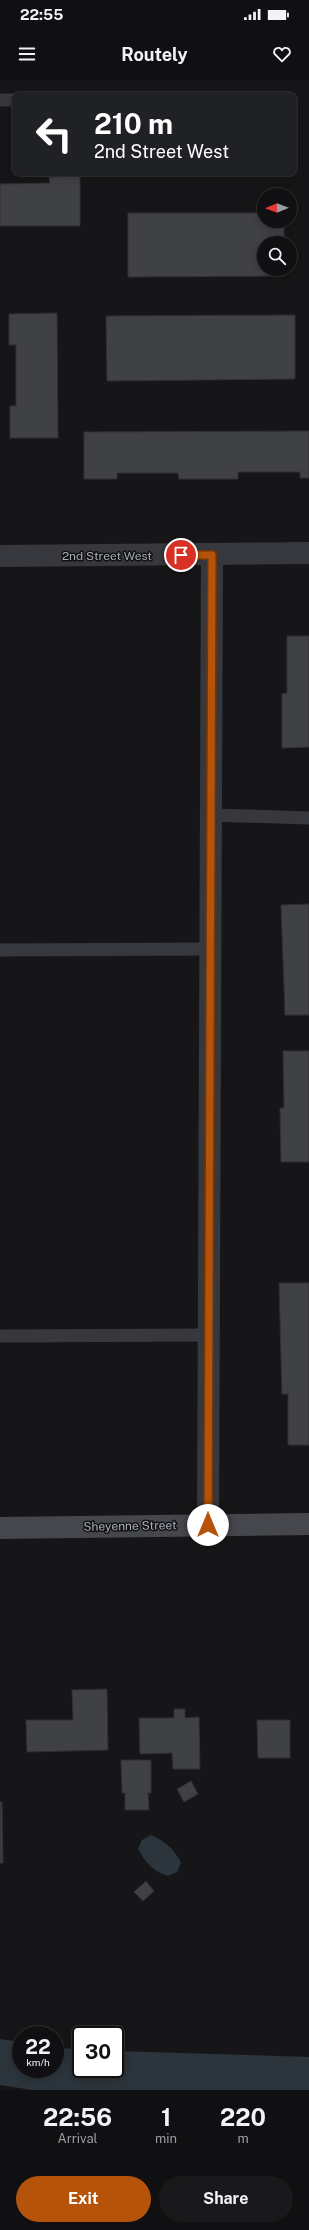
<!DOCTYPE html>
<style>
:root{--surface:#101012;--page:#19191b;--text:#f1f3f6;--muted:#9c9d9f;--line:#303032;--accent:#b45309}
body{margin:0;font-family:"Public Sans",sans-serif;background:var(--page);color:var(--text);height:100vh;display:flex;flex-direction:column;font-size:15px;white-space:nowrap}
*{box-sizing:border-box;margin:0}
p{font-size:13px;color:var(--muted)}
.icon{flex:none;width:22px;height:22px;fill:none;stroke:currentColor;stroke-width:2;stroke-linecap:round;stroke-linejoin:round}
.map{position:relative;height:2010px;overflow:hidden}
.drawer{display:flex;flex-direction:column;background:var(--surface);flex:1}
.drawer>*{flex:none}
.banner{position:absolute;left:12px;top:12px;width:285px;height:84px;border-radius:8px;box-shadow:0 2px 10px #0003,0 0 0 1px var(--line);background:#202124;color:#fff;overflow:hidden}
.needle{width:26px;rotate:269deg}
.fabs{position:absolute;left:257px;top:108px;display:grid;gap:8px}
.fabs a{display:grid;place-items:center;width:40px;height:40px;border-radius:50%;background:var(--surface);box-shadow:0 2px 10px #0003,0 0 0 1px var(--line);font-size:20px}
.speed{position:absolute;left:12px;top:1946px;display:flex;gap:8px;font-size:20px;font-weight:700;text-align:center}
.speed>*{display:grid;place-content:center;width:52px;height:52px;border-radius:50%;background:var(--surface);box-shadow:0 2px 10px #0003,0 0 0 1px var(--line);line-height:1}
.speed small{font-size:10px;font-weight:400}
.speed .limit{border:2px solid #111;border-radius:6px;background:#fff;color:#111}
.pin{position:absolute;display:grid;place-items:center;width:34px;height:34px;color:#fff;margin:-17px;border:2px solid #fff;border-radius:50%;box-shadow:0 1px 4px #0007}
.me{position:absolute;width:44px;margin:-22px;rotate:0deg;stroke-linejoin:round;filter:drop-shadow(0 0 3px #0008)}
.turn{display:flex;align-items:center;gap:14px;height:84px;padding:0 16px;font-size:18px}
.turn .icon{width:52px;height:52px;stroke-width:2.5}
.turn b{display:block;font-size:28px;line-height:34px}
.eta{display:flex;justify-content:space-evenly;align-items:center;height:68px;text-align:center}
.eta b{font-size:24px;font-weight:700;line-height:28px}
.action{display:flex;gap:8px;margin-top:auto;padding:8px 16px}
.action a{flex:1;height:46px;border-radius:24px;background:var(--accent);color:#fff;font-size:16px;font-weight:700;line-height:46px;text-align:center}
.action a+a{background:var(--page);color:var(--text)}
.status{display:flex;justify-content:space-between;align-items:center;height:28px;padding:0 20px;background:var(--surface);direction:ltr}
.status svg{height:11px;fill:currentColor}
header{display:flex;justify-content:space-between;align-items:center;height:52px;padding:0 16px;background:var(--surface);font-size:18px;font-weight:700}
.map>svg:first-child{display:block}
</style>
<div class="status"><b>22:55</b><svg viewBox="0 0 49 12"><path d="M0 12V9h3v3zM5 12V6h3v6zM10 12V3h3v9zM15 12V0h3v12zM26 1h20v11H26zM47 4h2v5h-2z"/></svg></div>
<header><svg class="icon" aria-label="menu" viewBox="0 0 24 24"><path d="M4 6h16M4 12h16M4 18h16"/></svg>Routely<svg class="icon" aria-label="heart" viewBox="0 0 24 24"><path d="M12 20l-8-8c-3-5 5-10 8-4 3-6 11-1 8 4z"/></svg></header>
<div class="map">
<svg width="309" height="2010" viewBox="0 0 309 2010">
<rect width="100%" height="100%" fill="#161618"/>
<path fill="#2c353c" d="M151,1755C165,1761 175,1770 181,1783L177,1792L168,1796C154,1792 145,1782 138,1769L142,1760Z
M0,1959L21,1962V1989H55V1967L81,1970V1989H115V1971L309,1977V2010H32L0,2005Z"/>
<path fill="#404145" stroke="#303034" d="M80,96V146H0V104L50,103L49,97Z
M128,133H264V141H284V163H264V189H284V196L128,197Z
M57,233L58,358H10V326H16V265H9V234Z
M295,235V299L107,301L106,236Z
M309,351V398H300V392H238V399H179L178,393H117V399H84V352Z
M287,556H309V667L282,668V614L287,613Z
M309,824V935H285L281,825Z
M283,971H309V1082H281L280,1028H284Z
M279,1203H309V1365H288V1314H282Z
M107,1609L108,1670L27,1672L26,1640H73L72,1610Z
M174,1629H185V1638L199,1637L200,1689H173L172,1673L140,1674L139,1638H174Z
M257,1640H290V1678H258Z
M121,1680H151V1713H148L149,1730H125V1713H122Z
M191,1701L198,1714L184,1722L177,1709Z
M0,1722H2L3,1783H0Z
M146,1801L154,1811L143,1821L134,1812Z"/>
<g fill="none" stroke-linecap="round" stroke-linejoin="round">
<path stroke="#37383d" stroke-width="13" d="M0,20H15
M211,735L309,738
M0,870L210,869
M0,1256L209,1255"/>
<path stroke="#37383d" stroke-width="22" d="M0,476L309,473
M208,1445L212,475"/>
<path stroke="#45474d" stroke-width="22" d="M0,1448L309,1444"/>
</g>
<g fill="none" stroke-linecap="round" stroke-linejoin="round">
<defs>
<path id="route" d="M181,475H212L208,1445"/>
</defs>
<use href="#route" stroke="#753606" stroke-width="10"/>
<use href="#route" stroke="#b45309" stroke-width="7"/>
</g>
<g text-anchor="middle" stroke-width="3" stroke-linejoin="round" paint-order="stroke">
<g font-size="12" fill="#a8adb8" stroke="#111113">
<text x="107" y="480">2nd Street West</text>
<text transform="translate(130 1446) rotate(-1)" y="4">Sheyenne Street</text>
</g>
</g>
</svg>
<div class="fabs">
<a><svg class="needle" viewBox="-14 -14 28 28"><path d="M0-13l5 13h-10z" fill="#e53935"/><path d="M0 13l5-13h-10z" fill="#9c9d9f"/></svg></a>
<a><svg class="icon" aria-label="search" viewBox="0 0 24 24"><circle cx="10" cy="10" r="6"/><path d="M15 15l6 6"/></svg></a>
</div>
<div class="speed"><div>22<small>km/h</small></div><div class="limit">30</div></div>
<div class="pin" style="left:181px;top:475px;background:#d93025"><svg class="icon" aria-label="arrive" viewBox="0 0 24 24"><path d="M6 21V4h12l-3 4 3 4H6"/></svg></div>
<svg class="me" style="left:208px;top:1445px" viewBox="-20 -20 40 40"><circle r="19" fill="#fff"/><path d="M0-13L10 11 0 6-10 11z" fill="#b45309"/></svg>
<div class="banner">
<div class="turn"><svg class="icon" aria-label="left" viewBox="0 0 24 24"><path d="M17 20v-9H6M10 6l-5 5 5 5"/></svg><div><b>210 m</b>2nd Street West</div></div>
</div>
</div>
<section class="drawer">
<div class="eta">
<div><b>22:56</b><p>Arrival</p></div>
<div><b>1</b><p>min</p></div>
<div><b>220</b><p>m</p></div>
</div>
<div class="action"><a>Exit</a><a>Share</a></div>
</section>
